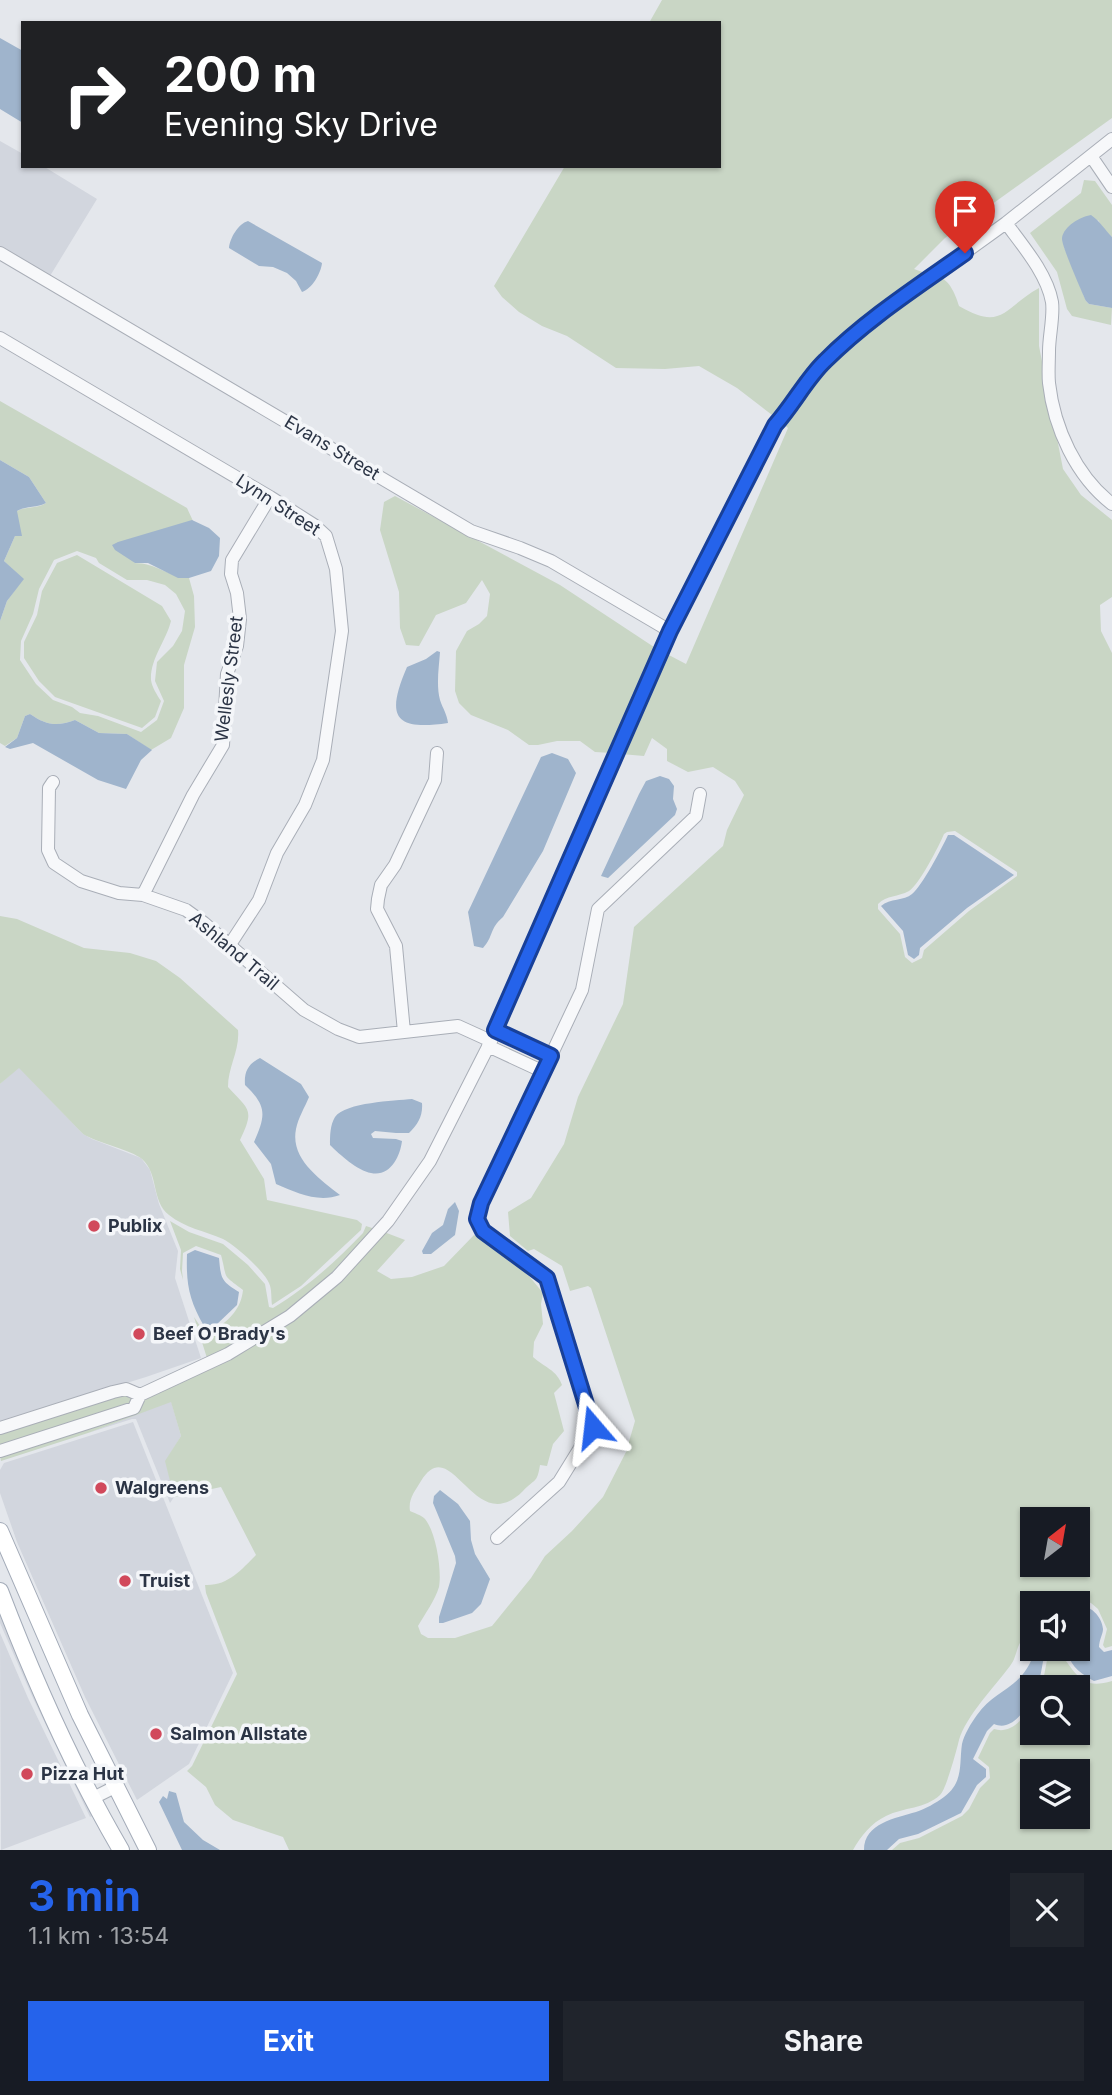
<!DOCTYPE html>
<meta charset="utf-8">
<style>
:root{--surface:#171b24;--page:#20242c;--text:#f1f3f6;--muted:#9ea1a6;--accent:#2563eb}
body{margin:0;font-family:Inter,sans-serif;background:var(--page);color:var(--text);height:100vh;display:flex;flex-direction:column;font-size:26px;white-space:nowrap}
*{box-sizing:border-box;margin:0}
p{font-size:23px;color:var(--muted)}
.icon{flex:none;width:38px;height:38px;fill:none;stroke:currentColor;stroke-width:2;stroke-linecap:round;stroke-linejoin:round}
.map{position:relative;height:1850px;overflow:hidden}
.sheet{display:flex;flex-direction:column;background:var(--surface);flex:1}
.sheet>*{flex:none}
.banner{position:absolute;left:21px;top:21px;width:700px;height:147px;border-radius:0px;box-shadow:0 2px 5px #0004;background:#202124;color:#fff;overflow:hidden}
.needle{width:46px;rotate:31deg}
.controls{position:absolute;left:1020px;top:1507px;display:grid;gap:14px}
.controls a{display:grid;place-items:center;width:70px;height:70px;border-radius:0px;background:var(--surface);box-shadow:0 2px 5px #0004;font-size:35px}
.pin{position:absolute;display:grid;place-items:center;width:60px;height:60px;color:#fff;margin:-72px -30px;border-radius:50% 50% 50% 0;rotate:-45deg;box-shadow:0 0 7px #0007}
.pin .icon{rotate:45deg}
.me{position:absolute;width:77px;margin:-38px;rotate:343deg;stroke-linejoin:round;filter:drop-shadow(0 0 5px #0008)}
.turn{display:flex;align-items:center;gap:24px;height:147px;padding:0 28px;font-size:32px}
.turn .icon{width:91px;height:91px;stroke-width:2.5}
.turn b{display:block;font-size:49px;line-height:60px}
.round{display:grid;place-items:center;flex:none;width:74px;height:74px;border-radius:0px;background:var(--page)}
.head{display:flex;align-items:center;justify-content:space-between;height:119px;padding:0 28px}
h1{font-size:42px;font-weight:700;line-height:52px;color:var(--accent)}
.action{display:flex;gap:14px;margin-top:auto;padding:14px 28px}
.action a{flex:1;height:80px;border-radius:0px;background:var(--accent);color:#fff;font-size:28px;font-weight:700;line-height:80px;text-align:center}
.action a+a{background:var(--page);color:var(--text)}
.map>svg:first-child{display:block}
</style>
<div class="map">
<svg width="1112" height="1850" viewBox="0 0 1112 1850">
<rect width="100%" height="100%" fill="#e4e7ec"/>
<path fill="#d2d6de" d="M0,141L23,154V166H43L97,199L50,276L0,247Z
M19,1067L83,1134L92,1139L141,1158L150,1170L159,1204L178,1251L175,1278L201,1358L146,1377L0,1422V1084Z
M171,1401L181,1436L166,1461L174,1497L170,1503L136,1419H132L88,1433Z
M133,1422L233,1673L189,1764L137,1800L85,1697L17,1542L0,1493V1470L4,1463Z
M0,1604L95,1815L90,1817L32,1696L0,1623Z
M0,1633L28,1698L86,1818L1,1850Z"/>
<path fill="#c9d6c5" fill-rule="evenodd" d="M662,0H1112V118L945,238L914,269L928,274L861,322L776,418L737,388L699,366L665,369L616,368L567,336L542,326L519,312L502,297L494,286L565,166H719V23H649Z
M1084,180L1095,181L1112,205V237L1104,230L1098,220L1064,247L1086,301L1089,304L1112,308L1111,325L1072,316L1067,309L1057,272L1030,233L1081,193Z
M939,277C950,280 956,296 959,306C1003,332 1004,307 1039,288V346L1063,469L1081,495L1112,520V597L1100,605L1101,631L1112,653V1646L1105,1648L1103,1645L1107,1629L1098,1609L1091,1603L1075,1598L1057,1603H1032C1032,1611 1035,1623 1031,1629C1028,1634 1023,1637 1021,1641C1016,1649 1016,1659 1010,1666C995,1686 966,1716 959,1740C957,1749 946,1790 940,1795C925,1809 904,1807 886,1816C871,1823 861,1836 853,1850H289L283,1837L233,1820L215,1805L206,1787L187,1771L192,1766L237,1674L206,1593L205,1585C228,1586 241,1570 256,1555L221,1487L174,1497L165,1461L181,1436L171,1402L88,1433L1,1461L0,1456L143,1398L230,1358L384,1232L405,1240L377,1271L391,1279L412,1277L444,1266L474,1235L515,1259L543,1293L541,1304L543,1324L534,1342L533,1357C544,1367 557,1370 562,1385L554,1393L564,1431L553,1444L547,1466L540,1465C537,1484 535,1478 523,1491C474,1540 452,1430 421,1481C415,1491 408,1499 410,1511C414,1513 421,1515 424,1518C436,1530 442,1571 439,1587C435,1600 425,1614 418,1626L421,1634L428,1638H455L492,1626L531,1578L545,1556L572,1531L603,1497L626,1452L635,1421L591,1288L588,1286L570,1291L562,1266L534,1249L528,1251L510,1236L508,1212L531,1198L564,1144L578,1097L623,1004L634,927L723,846L727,830L744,795L735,781L713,767L688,772L667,761V749L652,738L644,756L621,754L665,653L686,664L788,428L783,423L825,366L865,329ZM955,831L1017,872V876L969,911L924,950L922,958L912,963L905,957L900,934L878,909V904C887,895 898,897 909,891C919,885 939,846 944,834L947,832ZM1032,1519H1078V1564H1032Z
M0,401L187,508L193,521L134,563C157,563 168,577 189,578L194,596L195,627L184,665V708L171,738L151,750L127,734L99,733L75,720C57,727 46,725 30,714L25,716L17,738L5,746L0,743V621L7,601L23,579L4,561L15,536L17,511C26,506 37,509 46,503L29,477L0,460ZM77,551L96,558L99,563L127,580H147L165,585L176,594L185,611L182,631L173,646L157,662L155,681L164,701L157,720L141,732L98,716L80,713L72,707L53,700L36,684L20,660L21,641L33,614L39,589L54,560Z
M395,496L560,585L657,649L612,753L595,752L580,741H557L538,745H529L508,730L471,715L459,703L455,691L456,651L467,631L479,624L487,616L490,594L482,580L466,603L436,615L419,646L406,645L400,628L399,592L380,530L384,502Z
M77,555L162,606L171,621C166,641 150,659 151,680C152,687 157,695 161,701L155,717L142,728L55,697L39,681L24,658V642L37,615L42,591L57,563Z
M0,916L17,919L84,948L130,953L156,961L180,978L238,1030C240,1050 228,1067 228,1087C249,1110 255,1109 240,1140L264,1179L267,1200L357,1220L362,1224L361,1230L301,1286L272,1305C271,1298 272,1289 269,1283C264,1271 235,1245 223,1239C205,1231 185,1228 169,1215C151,1201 159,1174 142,1159C131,1150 98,1143 83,1134L19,1068L0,1084Z
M170,1221L189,1232L223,1244L248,1265L265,1284L269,1307L273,1308C309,1286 334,1263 363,1233L366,1226L375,1229C361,1244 349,1260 334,1274C298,1308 253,1338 207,1358L194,1317L202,1329L215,1330C230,1319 241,1309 243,1290C221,1273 228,1281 221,1255L196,1246L183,1253L182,1271L183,1280L180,1269L181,1250Z
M125,1394L134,1398L131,1404L0,1446V1433Z
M1056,1650C1076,1668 1077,1692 1112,1681V1850H892L900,1843L919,1838L962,1816L969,1809L980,1788L990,1778L989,1767L978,1758L990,1733L994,1729C1012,1735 1027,1716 1032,1701V1732H1078V1687H1040L1043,1681L1048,1655L1050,1651ZM1032,1771H1078V1816H1032Z"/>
<path fill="#9fb4cc" d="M0,38L23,51V123L0,109Z
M1091,215C1100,221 1105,230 1112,237V308L1089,304L1086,301C1082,292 1061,245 1062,238C1064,226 1080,217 1091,215Z
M248,221L322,263C321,273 312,289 302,292L296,281L287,273L273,267L259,266L229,248C230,238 238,224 248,221Z
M0,460L29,477L46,503C37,508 25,506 17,511L22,536H15L4,561L24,579L7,601L0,621Z
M192,520L209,528L220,538L219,556L211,571L189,578H178L148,563H135L115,550L112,545L118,542Z
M437,651L440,652C439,667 436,685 440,700C443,709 447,714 448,723C393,731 386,716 407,667L426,659Z
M30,714C46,725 57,727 75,720L99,733L127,734L152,750L141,760L126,789L98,780L33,743L10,749L5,747L17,738L25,716Z
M552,753L568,759L576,773L543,851L503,917C489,929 494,936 483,948L474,946L468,912L541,757Z
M660,776L669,779L674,786L673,799L677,809L675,815L608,878L601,876L639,794L646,781Z
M948,835H954L1014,875L967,908L920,948L919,955L914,959L908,955L903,931L881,906C890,898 904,901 912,894C922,886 942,848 948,835Z
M260,1058L301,1084L309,1097C305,1107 298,1118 296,1129C290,1159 320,1179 340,1195C318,1203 297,1193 276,1184L271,1164L254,1142C266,1115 267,1106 245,1085C244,1072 248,1064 260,1058Z
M412,1099L422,1103C423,1116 418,1124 409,1133H396L375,1131L371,1134L373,1138L396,1139L402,1141C400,1157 390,1177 371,1173C358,1171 339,1154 330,1145C330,1136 330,1125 335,1117C346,1102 394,1101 412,1099Z
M455,1202L459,1211L455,1235L431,1254H423L422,1251L432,1233L443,1225L448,1209Z
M195,1250L219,1258C221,1279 221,1281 239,1292L237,1305L215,1326H204C189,1300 186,1284 187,1254Z
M440,1490L458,1504L470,1521L471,1540L475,1554L490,1579L481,1604L472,1613L443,1623H439V1617L456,1563L455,1556L433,1503L434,1496Z
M1078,1605C1090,1605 1102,1616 1103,1629C1103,1634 1099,1640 1099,1647L1104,1652L1112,1650V1676L1094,1681C1083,1675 1071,1667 1068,1654L1077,1651L1080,1646L1082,1623L1078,1621Z
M1035,1649H1047C1041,1661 1043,1675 1036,1687H1032C1031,1704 1014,1733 994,1724L987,1731L973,1759L986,1769V1777L977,1785L961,1813L918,1834L899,1839L887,1850H864C864,1823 896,1818 916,1812C925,1809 936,1803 944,1797C964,1782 959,1764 962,1744C964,1735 971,1723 977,1715C996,1687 1025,1689 1035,1649Z
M169,1791L176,1793L184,1822L203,1840L220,1850H182L159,1802L163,1796L167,1799Z"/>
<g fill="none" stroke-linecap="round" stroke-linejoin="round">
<defs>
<path id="minor" d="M1091,156L1112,187
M1006,223C1023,246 1047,274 1052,302C1054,316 1049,336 1049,351C1049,361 1048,373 1049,383C1054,428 1076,476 1112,504
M0,253L471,531L520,548L551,561L670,631
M0,338L270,497L314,525L326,536L336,569L342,631L323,760L305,805L277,853L259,900L229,946
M53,782L49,788L48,850L54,863L81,881L119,893L143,895L186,910L204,923L304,1010L338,1029L359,1037L458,1026L491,1041
M143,895L193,795L223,745L227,674L237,646L240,619L237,593L231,574L232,560L270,497
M495,1030L551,1056
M404,1032L396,946L377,909L378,899L381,885L395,865L435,780L437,753
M488,1046L544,1072
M0,1428L113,1392L126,1389L140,1395
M0,1451L134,1408L140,1395L228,1354L290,1316L337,1277L388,1221L430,1161L491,1041L670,631L775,425L791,407L822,363L863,326L1006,223L1112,139
M497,1538L559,1482L593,1427L547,1278L483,1231L477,1219L481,1204L582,990L598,909L696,816L700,794
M93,1798L115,1787"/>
<path id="major" d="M0,1531L80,1715L148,1850
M0,1591C34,1680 73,1768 121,1850"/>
</defs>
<use href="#minor" stroke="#a9aeb7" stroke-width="14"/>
<use href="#major" stroke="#a3abb8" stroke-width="18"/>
<use href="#minor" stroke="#f7f8fa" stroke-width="12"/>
<use href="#major" stroke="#fff" stroke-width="16"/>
</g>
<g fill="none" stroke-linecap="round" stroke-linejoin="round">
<defs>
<path id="route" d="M593,1427L547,1278L483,1231L477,1219L481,1203L551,1056L495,1030L670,631L775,425C793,405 807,378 825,361C867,319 917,287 965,253"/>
</defs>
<use href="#route" stroke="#184099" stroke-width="18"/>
<use href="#route" stroke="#2563eb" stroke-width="12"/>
</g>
<g fill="#d1495b" stroke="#f4f6f9" stroke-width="2.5">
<circle cx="94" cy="1226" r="7"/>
<circle cx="139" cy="1334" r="7"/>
<circle cx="101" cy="1488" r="7"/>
<circle cx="125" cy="1581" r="7"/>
<circle cx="156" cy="1734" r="7"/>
<circle cx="27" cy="1774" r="7"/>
</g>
<g text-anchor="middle" stroke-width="7" stroke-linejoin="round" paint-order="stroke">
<g font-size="18" fill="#2b3445" stroke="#f4f6f9">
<text transform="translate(332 448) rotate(31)" y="6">Evans Street</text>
<text transform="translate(278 505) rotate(33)" y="6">Lynn Street</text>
<text transform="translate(229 679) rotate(-83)" y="6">Wellesly Street</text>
<text transform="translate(234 951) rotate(40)" y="6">Ashland Trail</text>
</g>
<g font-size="18" font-weight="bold" fill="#2b3445" stroke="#f4f6f9" text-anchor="start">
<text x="108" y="1232">Publix</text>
<text x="153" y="1340">Beef O'Brady's</text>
<text x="115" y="1494">Walgreens</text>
<text x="139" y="1587">Truist</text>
<text x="170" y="1740">Salmon Allstate</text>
<text x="41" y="1780">Pizza Hut</text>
</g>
</g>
</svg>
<div class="controls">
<a><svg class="needle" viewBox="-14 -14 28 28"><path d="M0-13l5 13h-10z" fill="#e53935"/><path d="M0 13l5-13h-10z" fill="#9ea1a6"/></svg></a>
<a><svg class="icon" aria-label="sound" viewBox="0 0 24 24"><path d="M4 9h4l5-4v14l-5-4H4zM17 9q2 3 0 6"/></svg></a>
<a><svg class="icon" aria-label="search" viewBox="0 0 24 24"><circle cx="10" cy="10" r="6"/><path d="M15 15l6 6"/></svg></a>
<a><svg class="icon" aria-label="layers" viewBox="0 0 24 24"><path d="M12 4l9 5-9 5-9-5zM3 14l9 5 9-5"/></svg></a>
</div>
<div class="pin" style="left:965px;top:253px;background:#d93025"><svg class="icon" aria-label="arrive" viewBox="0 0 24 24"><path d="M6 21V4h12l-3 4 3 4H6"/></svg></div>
<svg class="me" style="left:593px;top:1427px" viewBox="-20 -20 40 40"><path d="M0-17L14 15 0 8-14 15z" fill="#2563eb" stroke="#fff" stroke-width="4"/></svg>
<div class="banner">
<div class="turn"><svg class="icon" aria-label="right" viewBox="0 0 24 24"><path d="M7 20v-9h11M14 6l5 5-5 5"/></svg><div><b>200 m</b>Evening Sky Drive</div></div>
</div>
</div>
<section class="sheet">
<div class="head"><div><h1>3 min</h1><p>1.1 km · 13:54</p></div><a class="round"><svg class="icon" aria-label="close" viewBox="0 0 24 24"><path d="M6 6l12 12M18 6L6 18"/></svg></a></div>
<div class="action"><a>Exit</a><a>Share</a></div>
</section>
